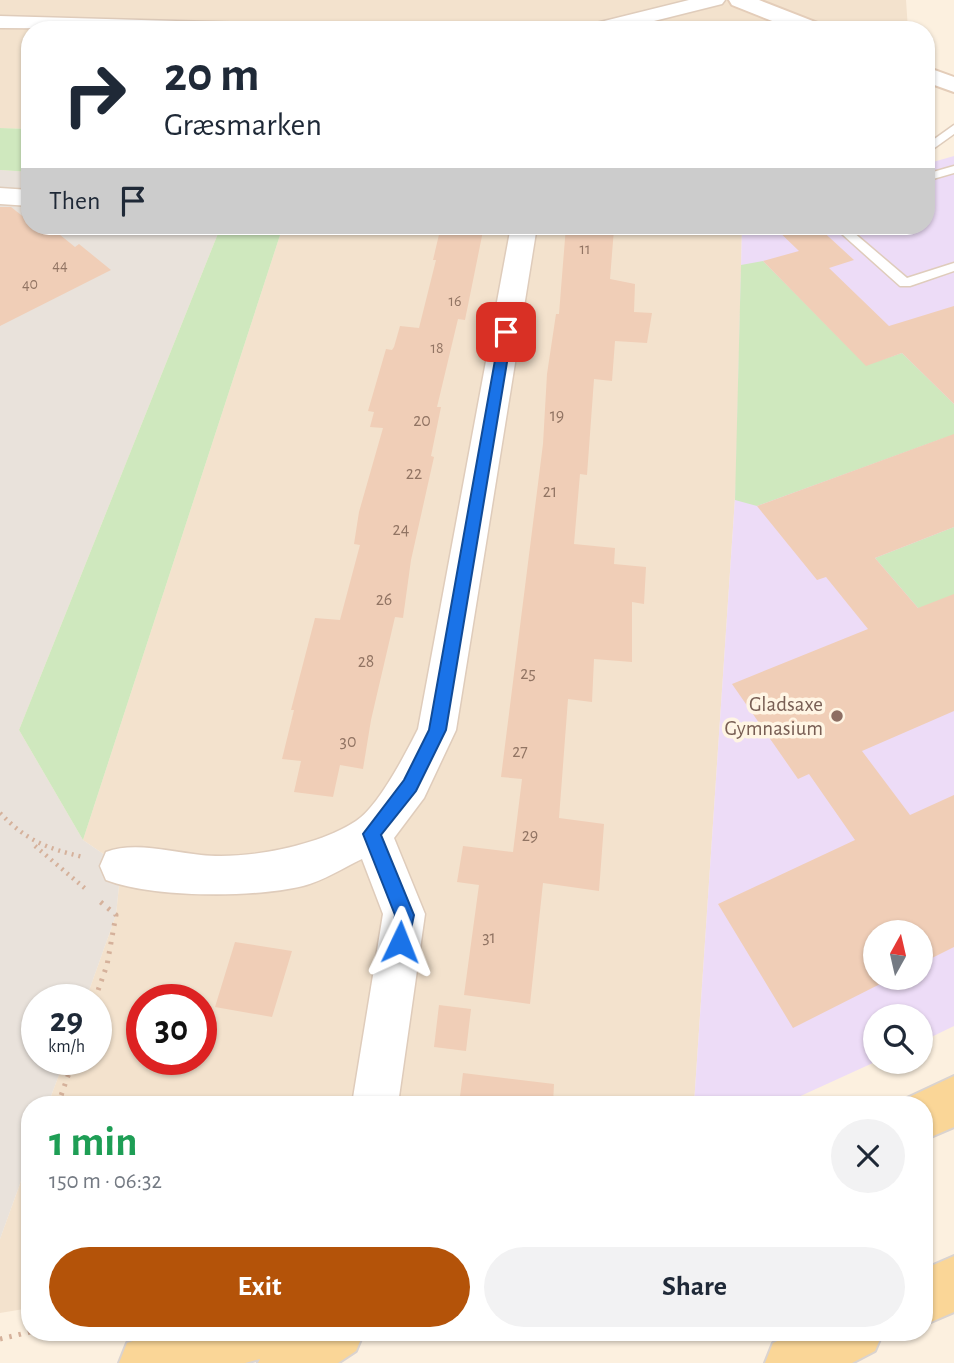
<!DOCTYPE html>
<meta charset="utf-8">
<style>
:root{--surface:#fff;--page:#f2f2f3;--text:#1f2937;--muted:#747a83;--accent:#b45309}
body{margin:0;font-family:"Alegreya Sans",sans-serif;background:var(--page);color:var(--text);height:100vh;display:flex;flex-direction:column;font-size:26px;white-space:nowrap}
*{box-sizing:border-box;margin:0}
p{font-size:23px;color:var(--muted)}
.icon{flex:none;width:38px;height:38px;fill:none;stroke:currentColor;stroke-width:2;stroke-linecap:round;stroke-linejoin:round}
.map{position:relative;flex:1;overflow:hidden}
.side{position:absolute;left:21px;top:1096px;width:912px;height:245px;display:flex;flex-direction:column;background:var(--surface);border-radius:28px;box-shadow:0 2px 5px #0004}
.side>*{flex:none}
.top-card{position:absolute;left:21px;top:21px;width:914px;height:214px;border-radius:28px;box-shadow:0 2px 5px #0004;background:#fff;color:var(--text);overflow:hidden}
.needle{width:46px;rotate:8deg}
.tools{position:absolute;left:863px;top:920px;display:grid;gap:14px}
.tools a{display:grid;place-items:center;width:70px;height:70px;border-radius:50%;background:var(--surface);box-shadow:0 2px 5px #0004;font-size:35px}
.speed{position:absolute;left:21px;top:984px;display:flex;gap:14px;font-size:35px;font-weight:700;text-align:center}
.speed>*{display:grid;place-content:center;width:91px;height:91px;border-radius:50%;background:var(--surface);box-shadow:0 2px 5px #0004;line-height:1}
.speed small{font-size:18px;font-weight:400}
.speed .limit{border:10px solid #d22;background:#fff;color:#111}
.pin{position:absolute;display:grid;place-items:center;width:60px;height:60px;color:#fff;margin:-30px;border-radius:14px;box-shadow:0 4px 10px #0006}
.me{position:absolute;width:77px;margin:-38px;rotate:2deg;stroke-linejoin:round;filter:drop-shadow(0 0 5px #0008)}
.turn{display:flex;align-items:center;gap:24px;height:147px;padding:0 28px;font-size:32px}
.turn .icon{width:91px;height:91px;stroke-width:2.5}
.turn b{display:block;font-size:49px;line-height:60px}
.then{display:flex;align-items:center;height:66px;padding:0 28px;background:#0003;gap:14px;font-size:26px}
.round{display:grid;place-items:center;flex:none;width:74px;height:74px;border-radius:37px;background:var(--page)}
.overview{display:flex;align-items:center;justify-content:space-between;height:119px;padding:0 28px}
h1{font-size:42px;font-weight:700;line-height:52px;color:#1e9e55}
.action{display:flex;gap:14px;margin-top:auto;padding:14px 28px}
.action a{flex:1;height:80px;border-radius:42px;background:var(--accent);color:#fff;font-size:28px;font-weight:700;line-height:80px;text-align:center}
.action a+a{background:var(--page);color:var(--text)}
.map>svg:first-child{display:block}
</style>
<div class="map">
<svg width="954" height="1363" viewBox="0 0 954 1363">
<rect width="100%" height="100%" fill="#fcf0df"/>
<path fill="#f3e2cd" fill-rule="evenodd" d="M0,0H906L908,30H30V129L0,128Z
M283,226H742L736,483L694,1104H48L65,1059H96V999H86L116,915L121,866L83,840ZM142,999H201V1059H142Z
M30,1156V1308L0,1313V1239Z"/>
<path fill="#e9e2db" d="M0,170L30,172V226H221L19,730L83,840L121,866L116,915L86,999H37V1059H65L48,1104H30V1156L0,1239Z"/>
<path fill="#eddcf7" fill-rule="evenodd" d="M954,156V1026L921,1042L920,1017H875V1062L783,1104H694L736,483L742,226H926V164ZM875,933H920V978H875Z"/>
<path fill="#cfe8be" d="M0,128L30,129V172L0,170Z
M221,226H283L83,840L19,730Z
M763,261L866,365L902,353L954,404V447L944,438L757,506L735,500L741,265Z
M954,527V608H918L875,558Z"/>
<path fill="#f0ceb7" d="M0,207H11L30,222V226H49L75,247L79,244L111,270L0,326Z
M441,226H484L465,320L458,319L437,407H441L431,456L434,457L411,560L403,618L395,617L371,720L363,769L340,765L333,797L294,792L301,761L282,759L294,710H291L315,618L340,620L360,545L354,544L359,512L383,428L370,427L374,412L368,411L386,349L392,350L394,347L400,326L419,328L436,260H433Z
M566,226H603L614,229L610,279L635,284L634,312L652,313L647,343L615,341L612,381L594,379L587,475L580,474L574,544L615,548L614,564L646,567L644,604L632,602V662L594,659L592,702L568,699L559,818L604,824L599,891L543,883L530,1004L464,995L479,885L457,882L463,846L513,852L522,779L501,777L543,444L547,374L556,314H559Z
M773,226H817L854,260L829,268L889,326L954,306V404L902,353L866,366L763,261L799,251Z
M954,434V527L875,558L918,608L954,594V711L862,751L910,815L954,795V947L920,964V933H875V978H892L793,1028L718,904L855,840L809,774L798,779L732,684L868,629L826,577L817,580L757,506Z
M235,942L292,951L272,1017L215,1007Z
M439,1005L471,1009L466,1051L434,1047Z
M463,1073L554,1084L553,1104H459Z"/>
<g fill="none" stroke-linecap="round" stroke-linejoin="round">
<defs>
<path id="lane" d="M954,125V134L926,154V145Z
M954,166V173L926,181V174Z
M833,226H846L907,278L954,263V271L910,286H900Z"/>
<path id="street" d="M689,0H725L722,4L618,30H581L584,26Z
M0,16L281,24L288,26L291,30L0,28Z
M0,188L30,190V206L0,204Z
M511,226H537L456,730L424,798L394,838L425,914L398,1104H352L383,914L362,859C343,868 323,881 303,886C253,898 154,898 106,880L100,866L106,852C134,841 172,852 201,855C246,860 318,846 356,821C378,807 406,753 418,729Z"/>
<path id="secondary" d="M729,0H759L823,25L826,30H795L732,5Z
M926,67L954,77V92L926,82Z"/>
<path id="primary" d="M954,1076V1127L924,1140V1104H904L907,1098Z
M954,1256V1312L924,1325V1269Z
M159,1332H364L356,1351L338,1363H258L260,1359L245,1363H119L127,1343Z
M797,1332H883L875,1351L852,1363H765L773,1343Z"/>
</defs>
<use href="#lane" stroke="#dfccbb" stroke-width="3"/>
<use href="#street" stroke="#dfccbb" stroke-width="3"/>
<use href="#secondary" stroke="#e4cdb9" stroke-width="4"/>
<use href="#primary" stroke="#dad3cf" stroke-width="4"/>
<path stroke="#d5b19b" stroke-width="4.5" stroke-dasharray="2 5" stroke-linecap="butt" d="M0,813C27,841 46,848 83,857
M35,846L88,891"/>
<path stroke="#d5b19b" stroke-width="5" stroke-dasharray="2.5 7" stroke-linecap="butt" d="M95,999L107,965L116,915L97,899
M58,1104L74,1059
M0,1339L30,1332"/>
<use href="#lane" fill="#fff" fill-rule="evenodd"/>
<use href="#street" fill="#fff" fill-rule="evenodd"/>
<use href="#secondary" fill="#fff" fill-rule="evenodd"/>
<use href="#primary" fill="#fad697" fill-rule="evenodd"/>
</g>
<path fill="#1a73e8" stroke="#114b97" stroke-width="2" d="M506,328L512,332L446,730L416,791L381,835L414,915L407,948L400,951L394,948L391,942L395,915L363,834L404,780L429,730L500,332Z"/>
<circle fill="#8d6e63" stroke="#fff5e4" stroke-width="2.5" cx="837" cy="716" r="7"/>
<g text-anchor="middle" stroke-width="7" stroke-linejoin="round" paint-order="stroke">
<g font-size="16" fill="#917463">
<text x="585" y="254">11</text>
<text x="60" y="270">44</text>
<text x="30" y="289">40</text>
<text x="455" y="306">16</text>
<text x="437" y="353">18</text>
</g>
<g font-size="18" fill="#917463">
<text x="557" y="421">19</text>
<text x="422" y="426">20</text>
<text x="414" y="479">22</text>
<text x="550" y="497">21</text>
<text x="401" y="535">24</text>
<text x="384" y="605">26</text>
<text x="366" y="667">28</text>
<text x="528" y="679">25</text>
<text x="348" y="747">30</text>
<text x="520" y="757">27</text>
<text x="530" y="841">29</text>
<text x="489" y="943">31</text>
</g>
<g font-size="21" fill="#785e54" stroke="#fff5e4" text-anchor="end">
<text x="823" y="711">Gladsaxe<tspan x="823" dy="24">Gymnasium</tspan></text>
</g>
</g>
</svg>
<div class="tools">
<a><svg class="needle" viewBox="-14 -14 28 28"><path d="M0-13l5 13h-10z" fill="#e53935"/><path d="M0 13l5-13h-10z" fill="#747a83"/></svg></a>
<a><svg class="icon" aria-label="search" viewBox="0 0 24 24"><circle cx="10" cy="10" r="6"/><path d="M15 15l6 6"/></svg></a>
</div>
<div class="speed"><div>29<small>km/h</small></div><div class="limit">30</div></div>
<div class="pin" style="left:506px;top:332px;background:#d93025"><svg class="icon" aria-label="arrive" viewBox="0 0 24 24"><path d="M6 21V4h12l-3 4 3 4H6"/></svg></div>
<svg class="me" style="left:400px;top:942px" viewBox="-20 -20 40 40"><path d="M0-17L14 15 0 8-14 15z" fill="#1a73e8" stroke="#fff" stroke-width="4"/></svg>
<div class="top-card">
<div class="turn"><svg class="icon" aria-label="right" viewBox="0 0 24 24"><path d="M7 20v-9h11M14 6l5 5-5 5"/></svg><div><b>20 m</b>Græsmarken</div></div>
<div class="then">Then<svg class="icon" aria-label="arrive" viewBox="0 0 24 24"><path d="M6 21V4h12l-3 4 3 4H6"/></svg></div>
</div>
<section class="side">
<div class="overview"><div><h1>1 min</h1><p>150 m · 06:32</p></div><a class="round"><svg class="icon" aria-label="close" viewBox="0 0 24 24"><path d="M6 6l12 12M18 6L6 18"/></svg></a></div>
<div class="action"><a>Exit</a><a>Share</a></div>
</section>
</div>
